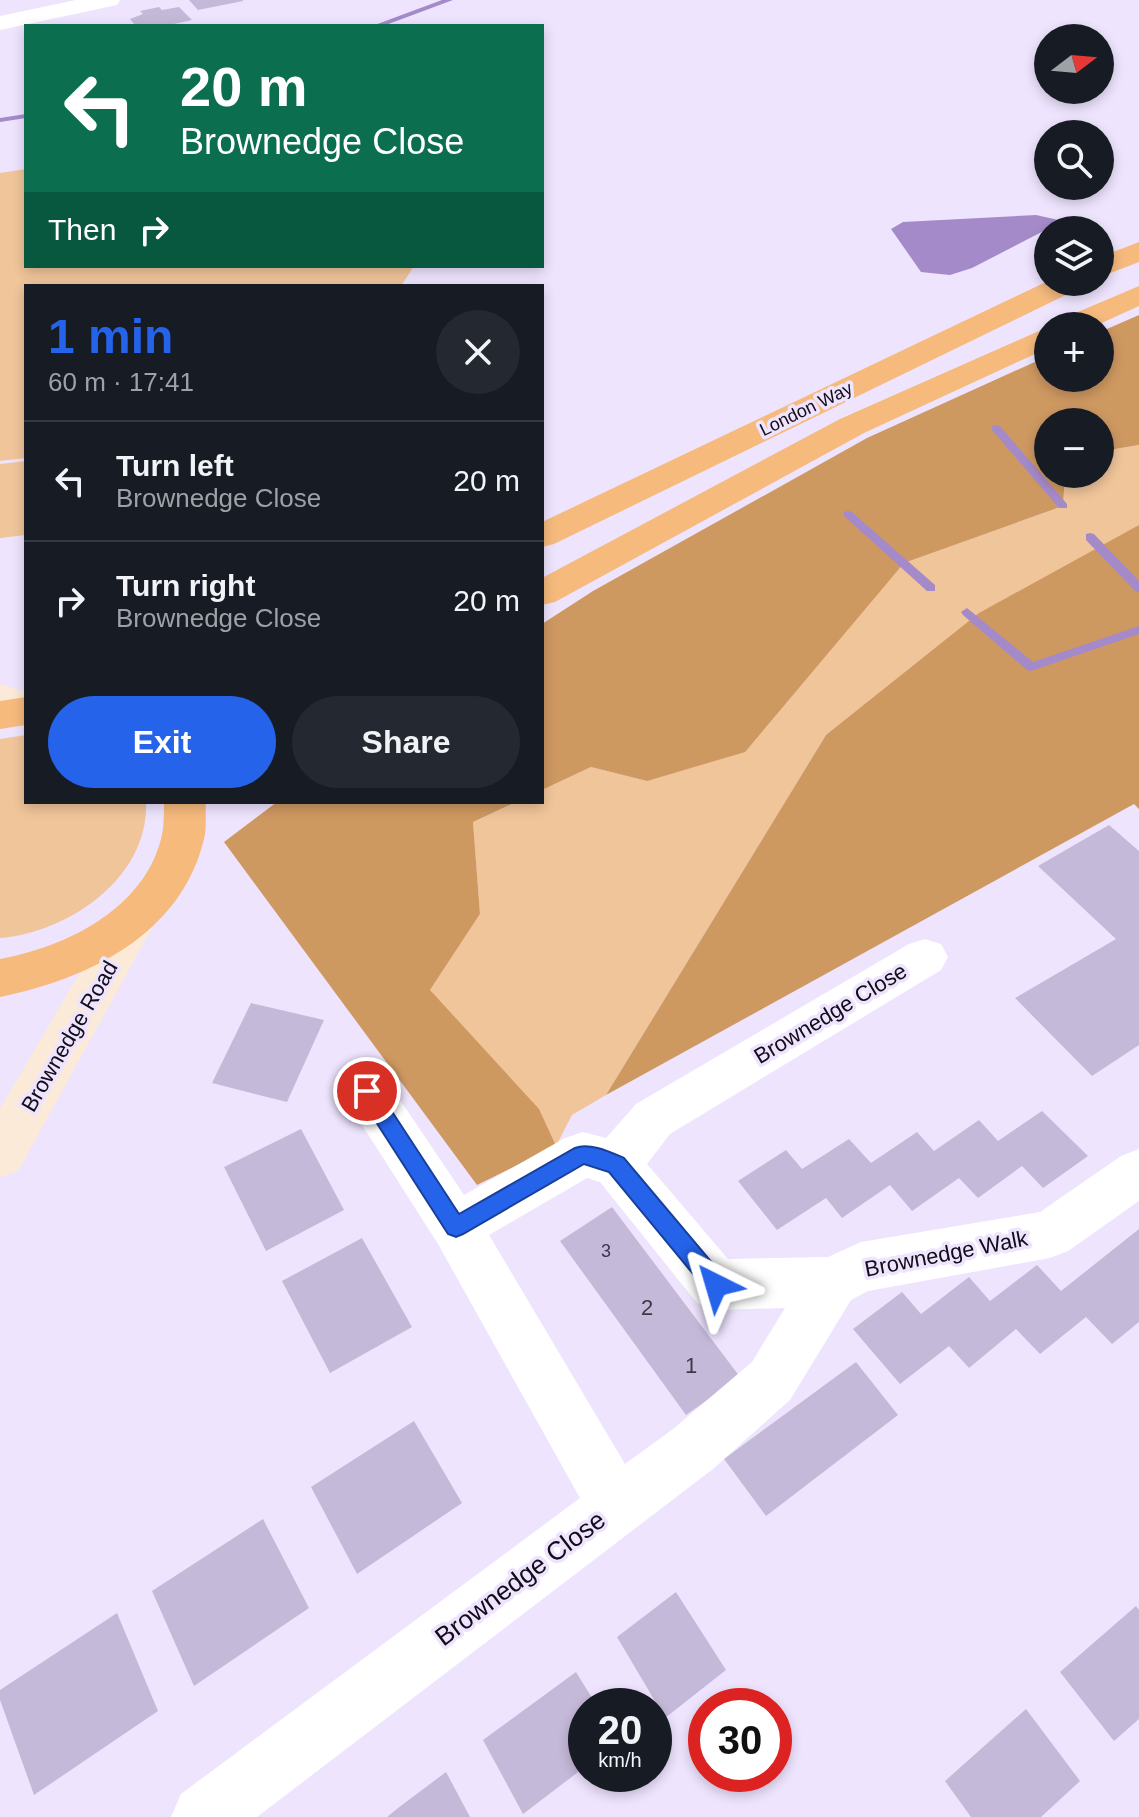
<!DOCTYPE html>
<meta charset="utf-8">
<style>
:root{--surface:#171b24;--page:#242831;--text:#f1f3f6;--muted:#9ea1a6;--line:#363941;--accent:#2563eb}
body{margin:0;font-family:Arial,sans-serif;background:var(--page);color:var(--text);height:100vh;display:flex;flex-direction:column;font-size:30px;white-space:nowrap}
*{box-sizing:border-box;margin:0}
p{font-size:26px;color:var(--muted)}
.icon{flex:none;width:44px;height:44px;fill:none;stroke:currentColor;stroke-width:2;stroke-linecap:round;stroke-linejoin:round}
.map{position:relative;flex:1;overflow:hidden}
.sheet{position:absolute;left:24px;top:284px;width:520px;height:520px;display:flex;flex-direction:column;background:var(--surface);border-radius:0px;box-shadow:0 4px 12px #0003}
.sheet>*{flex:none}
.guide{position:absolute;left:24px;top:24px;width:520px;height:244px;border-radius:0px;box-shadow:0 4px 12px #0003;background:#0b6e4f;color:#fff;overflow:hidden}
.needle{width:52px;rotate:74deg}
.tools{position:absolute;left:1034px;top:24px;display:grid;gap:16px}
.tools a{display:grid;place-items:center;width:80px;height:80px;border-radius:50%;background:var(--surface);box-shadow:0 4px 12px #0003;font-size:40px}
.speed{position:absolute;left:568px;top:1688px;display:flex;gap:16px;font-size:40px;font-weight:700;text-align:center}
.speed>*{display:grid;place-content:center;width:104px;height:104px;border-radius:50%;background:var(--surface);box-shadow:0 4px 12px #0003;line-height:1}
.speed small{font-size:20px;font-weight:400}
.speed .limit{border:12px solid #d22;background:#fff;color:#111}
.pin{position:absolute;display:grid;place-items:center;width:68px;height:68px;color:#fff;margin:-34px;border:4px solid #fff;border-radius:50%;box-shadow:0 2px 8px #0007}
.me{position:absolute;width:88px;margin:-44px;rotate:320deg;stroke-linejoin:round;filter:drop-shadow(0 0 6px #0008)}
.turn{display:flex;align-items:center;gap:28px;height:168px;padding:0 24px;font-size:36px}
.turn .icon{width:104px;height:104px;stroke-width:2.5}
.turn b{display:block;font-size:56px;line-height:68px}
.then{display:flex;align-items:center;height:76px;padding:0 24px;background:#0003;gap:16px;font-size:30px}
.round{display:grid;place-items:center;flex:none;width:84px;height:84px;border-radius:42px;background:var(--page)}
.summary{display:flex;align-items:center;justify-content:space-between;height:136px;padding:0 24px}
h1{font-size:48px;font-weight:600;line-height:60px;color:var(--accent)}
.button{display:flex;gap:16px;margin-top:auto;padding:16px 24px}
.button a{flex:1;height:92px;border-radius:48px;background:var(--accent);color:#fff;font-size:32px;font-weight:600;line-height:92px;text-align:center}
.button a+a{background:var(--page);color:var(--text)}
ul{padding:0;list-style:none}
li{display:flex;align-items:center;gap:24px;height:120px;padding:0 24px;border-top:2px solid var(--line)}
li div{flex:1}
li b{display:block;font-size:30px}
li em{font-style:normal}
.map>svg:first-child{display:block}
</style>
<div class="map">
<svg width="1139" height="1817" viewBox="0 0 1139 1817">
<rect width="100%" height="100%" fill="#eee4fe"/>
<path fill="#f0c59a" d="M26,169V266H414L401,286H26V458L0,461V173Z
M1139,445V525L826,735L606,1095L572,1115L556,1146L430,990L480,914L473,822L516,802H542V790L591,767L647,781L836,640L904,563L1063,506L1065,474H1100V455L1109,450Z
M26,461V535L0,538V464Z
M26,735V802H146C149,877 70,932 0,938V739Z"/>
<path fill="#ce9861" d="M1139,315V445L1109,450L1100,455V422H1048V474H1065L1063,506L904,563L745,752L647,781L591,767L542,790V624L593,591L867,438L1048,356V378H1100V332Z
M1139,525V809L1134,804L606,1095L826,735L979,613Z
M277,802H516L473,822L480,914L430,990L539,1109L556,1146L477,1185L224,842Z"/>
<path fill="#a58aca" d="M1036,215L1063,221L972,268L950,275L921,272L891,229L903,222Z"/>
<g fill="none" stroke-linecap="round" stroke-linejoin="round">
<path fill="#a58aca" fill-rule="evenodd" d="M442,0H453L383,26H372Z
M26,114V118L0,122V118Z
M996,425L1000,426L1067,504V508H1059L992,430V426Z
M848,511L852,512L935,585V591H927L844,516V512Z
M1090,533L1094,534L1139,581V592L1135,591L1086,540V534Z
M967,608L1033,662L1139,626V634L1031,671L1027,670L963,615L961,612Z"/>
</g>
<path fill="#c5b9d9" d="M189,0H243V1L198,10Z
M159,7L162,10L179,7L192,20L165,26H136L130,19L143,14L140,11Z
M1109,825L1139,851V1045L1092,1076L1015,998L1116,939L1038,866Z
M251,1003L324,1020L287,1102L212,1083Z
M1042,1111L1088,1156L1043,1188L1022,1166L978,1198L959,1178L912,1211L890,1185L842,1218L826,1198L777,1230L738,1181L786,1150L802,1169L849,1139L871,1163L917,1132L934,1151L979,1120L998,1141Z
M301,1129L344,1210L266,1251L224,1167Z
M612,1207L740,1377L686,1415L560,1241Z
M1139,1229V1322L1112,1344L1086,1317L1040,1354L1016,1329L969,1368L949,1346L900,1384L853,1329L902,1292L921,1314L969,1277L990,1301L1037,1265L1061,1291Z
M362,1238L412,1327L330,1373L282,1281Z
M856,1362L898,1415L766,1516L724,1459Z
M414,1421L462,1503L357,1574L311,1487Z
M263,1519L309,1608L194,1686L152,1591Z
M676,1592L726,1670L665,1718L617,1637Z
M1136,1606L1139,1610V1719L1114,1741L1060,1672Z
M117,1613L158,1711L34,1795L0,1700V1690Z
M576,1672L597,1706H586V1766L523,1814L483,1740Z
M1026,1709L1080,1781L1041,1817H971L945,1781Z
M446,1772L470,1817H387L398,1808Z"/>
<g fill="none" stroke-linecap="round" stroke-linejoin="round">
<path fill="#fff" fill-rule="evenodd" d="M76,0H120L117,5L0,30V16Z
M925,939L941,944L948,957L941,970L670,1134L647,1164L728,1259L828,1257L861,1242L1040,1212L1121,1156L1139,1149V1201L1068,1251L1050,1258L868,1291L851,1300L790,1400L713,1469L257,1817H171L181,1794L580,1498L438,1244L350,1106L343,1091L350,1076L367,1070L384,1076L464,1195L565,1138L583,1132L606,1138L636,1104L909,944ZM587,1178L600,1182L697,1303L716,1310L785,1308L752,1362L673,1429L625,1464L489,1235Z"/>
<path fill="#fcead8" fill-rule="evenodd" d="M0,684L26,692V721L0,713Z
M136,899L152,904L158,917L18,1171L0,1177V1109L120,904Z"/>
<path fill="#f6ba7d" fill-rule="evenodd" d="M1139,242V262L1100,277V257Z
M1048,281L1085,282L1080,288L554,544L542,547V522Z
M1139,286V306L1095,326H1055L1059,320Z
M1048,327V348L864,433L555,602L542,605V578L840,419Z
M26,697V725L0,729V701Z
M164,802H206C205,814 207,828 204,839C181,935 88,979 0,997V959C65,947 143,910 161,839C164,828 164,814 164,802Z"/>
</g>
<path fill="#2563eb" stroke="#184099" stroke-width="2" d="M367,1082L374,1084L459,1214L575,1148C589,1142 610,1152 624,1158L724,1277L727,1285L724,1292L716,1295L708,1292L609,1172L584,1164L463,1234L456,1237L448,1234L360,1097L357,1091L360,1084Z"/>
<g text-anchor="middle" stroke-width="7" stroke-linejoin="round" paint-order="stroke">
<g font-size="18" fill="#110c17" stroke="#eee4fe">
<text transform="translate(806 409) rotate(-26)" y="6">London Way</text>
</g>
<g font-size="18" fill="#3e3748">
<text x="606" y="1257">3</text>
</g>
<g font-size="22" fill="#110c17" stroke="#eee4fe">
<text transform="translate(830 1013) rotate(-31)" y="8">Brownedge Close</text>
<text transform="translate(69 1036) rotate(-60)" y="8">Brownedge Road</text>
<text transform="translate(946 1253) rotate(-11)" y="8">Brownedge Walk</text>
</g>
<g font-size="22" fill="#3e3748">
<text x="647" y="1315">2</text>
<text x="691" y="1373">1</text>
</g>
<g font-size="26" fill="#110c17" stroke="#eee4fe">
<text transform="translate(520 1578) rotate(-37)" y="9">Brownedge Close</text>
</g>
</g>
</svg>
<div class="tools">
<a><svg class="needle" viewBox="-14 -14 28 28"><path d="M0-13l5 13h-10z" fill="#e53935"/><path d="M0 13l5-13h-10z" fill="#9ea1a6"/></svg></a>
<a><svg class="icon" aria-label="search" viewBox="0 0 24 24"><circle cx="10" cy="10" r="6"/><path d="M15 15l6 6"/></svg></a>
<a><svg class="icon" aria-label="layers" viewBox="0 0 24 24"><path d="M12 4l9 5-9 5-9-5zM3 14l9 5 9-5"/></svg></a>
<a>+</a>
<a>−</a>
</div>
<div class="speed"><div>20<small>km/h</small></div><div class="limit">30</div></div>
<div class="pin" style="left:367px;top:1091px;background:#d93025"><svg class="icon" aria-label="arrive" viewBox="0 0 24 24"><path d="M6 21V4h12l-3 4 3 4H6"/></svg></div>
<svg class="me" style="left:716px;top:1285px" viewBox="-20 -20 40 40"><path d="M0-17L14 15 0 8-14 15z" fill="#2563eb" stroke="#fff" stroke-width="4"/></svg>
<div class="guide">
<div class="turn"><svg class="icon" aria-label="left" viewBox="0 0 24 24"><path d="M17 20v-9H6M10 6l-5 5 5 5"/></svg><div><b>20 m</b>Brownedge Close</div></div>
<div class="then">Then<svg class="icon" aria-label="right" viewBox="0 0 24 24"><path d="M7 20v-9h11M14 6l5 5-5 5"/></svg></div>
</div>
<section class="sheet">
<div class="summary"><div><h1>1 min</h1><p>60 m · 17:41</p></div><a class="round"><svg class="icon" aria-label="close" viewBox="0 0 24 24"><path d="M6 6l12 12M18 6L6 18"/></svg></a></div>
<ul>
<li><svg class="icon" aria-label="left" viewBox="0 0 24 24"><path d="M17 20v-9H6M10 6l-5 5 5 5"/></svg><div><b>Turn left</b><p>Brownedge Close</p></div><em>20 m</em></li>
<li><svg class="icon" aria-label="right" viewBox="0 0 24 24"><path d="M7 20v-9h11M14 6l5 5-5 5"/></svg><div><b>Turn right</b><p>Brownedge Close</p></div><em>20 m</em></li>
</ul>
<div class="button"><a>Exit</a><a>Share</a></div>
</section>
</div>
